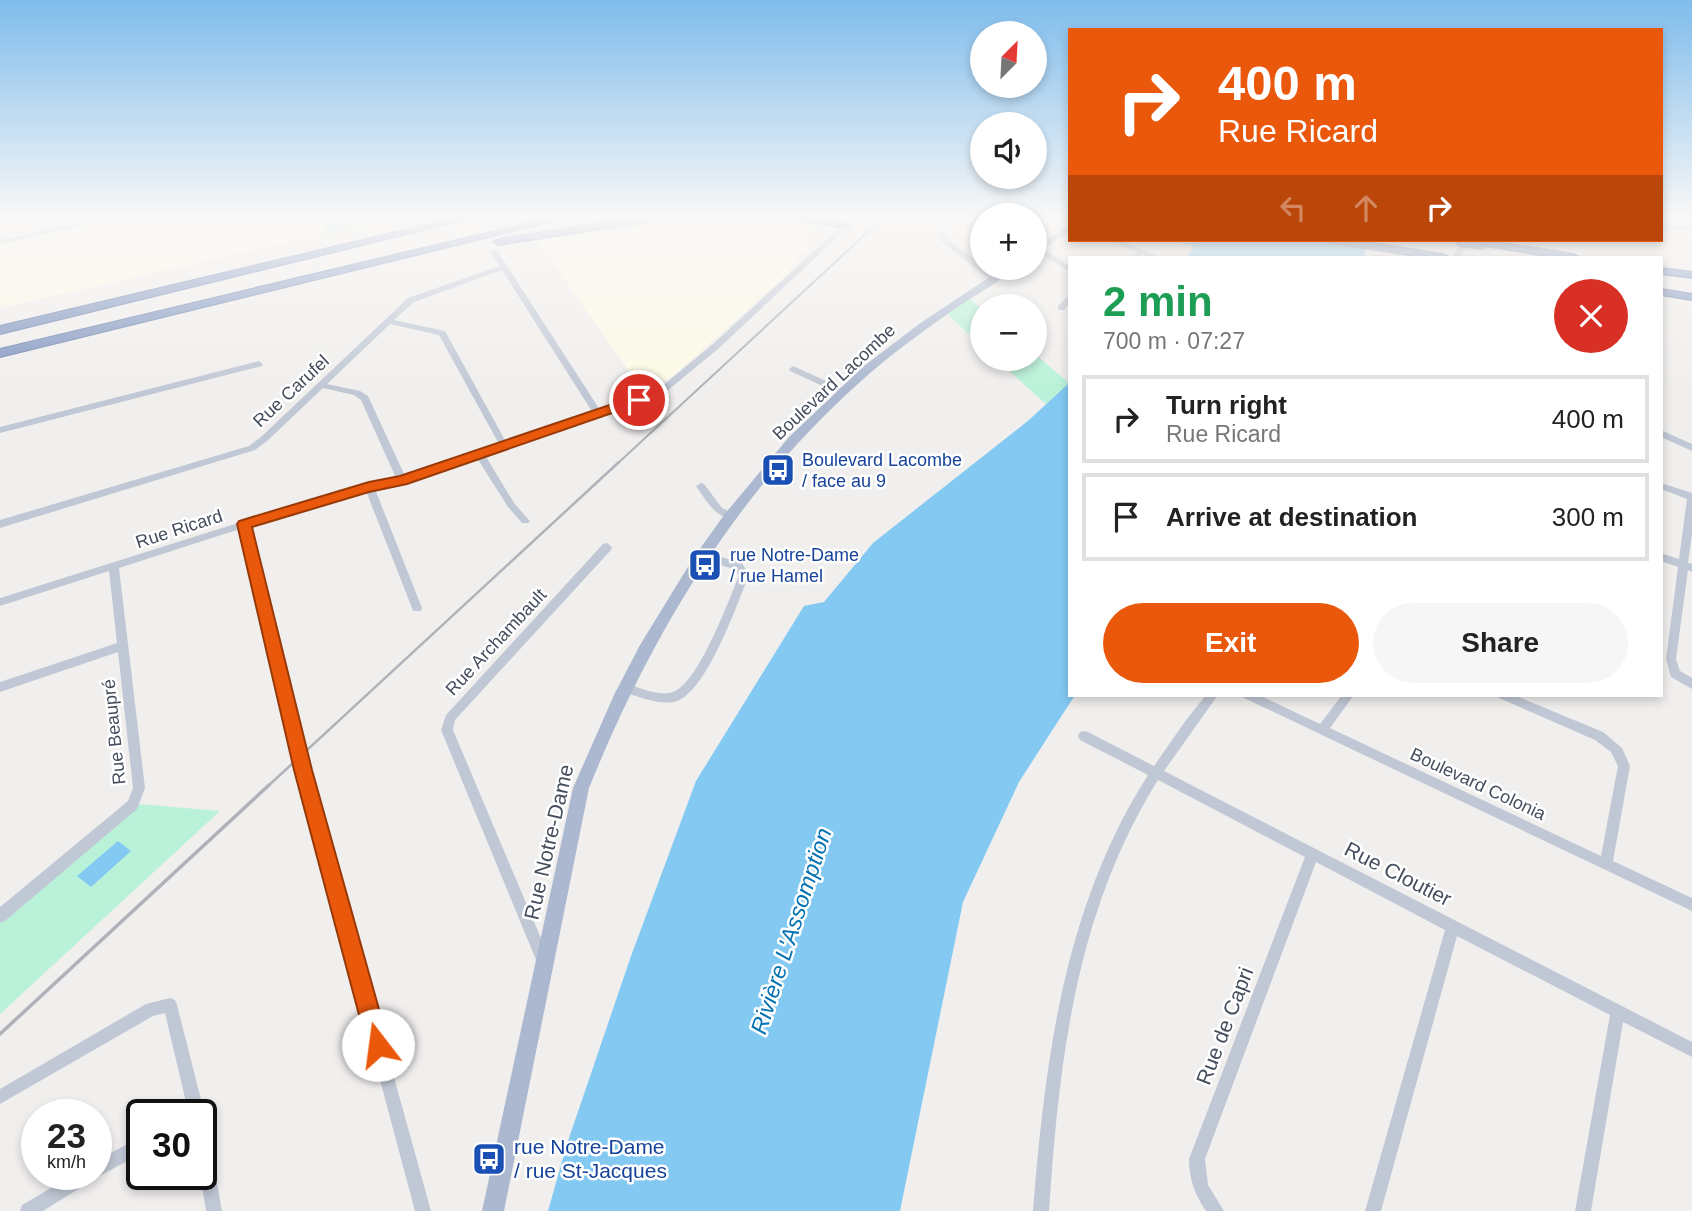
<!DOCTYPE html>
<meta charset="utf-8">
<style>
:root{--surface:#fff;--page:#f6f6f6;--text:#222;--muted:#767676;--line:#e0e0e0;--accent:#ea580c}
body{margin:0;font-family:Arial,sans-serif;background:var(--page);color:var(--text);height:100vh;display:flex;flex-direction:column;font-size:26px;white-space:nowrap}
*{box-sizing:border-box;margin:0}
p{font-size:23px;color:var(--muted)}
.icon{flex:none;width:38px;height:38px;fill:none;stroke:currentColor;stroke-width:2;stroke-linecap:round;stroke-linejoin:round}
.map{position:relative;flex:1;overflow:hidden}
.drawer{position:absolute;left:1068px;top:256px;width:595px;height:441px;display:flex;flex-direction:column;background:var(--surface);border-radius:0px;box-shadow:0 4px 10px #0003}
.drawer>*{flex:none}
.banner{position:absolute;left:1068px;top:28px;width:595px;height:214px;border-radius:0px;box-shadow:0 4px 10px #0003;background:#ea580c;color:#fff;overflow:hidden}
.needle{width:46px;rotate:24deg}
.tools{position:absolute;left:970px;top:21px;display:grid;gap:14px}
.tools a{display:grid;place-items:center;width:77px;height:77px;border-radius:50%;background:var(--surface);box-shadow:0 4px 10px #0003;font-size:35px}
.speed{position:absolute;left:21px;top:1099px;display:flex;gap:14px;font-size:35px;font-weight:700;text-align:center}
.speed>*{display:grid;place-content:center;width:91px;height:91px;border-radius:50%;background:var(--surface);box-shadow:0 4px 10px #0003;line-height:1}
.speed small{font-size:18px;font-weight:400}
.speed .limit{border:4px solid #111;border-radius:10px;background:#fff;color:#111}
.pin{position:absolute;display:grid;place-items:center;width:60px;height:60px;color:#fff;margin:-30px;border:4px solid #fff;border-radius:50%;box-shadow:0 2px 7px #0007}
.me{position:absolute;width:77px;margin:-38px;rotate:345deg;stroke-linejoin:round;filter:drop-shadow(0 0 5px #0008)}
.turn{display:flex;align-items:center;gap:24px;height:147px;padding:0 35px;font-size:32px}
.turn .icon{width:91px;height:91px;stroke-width:2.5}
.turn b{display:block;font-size:49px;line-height:60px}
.lanes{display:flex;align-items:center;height:66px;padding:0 35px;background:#0003;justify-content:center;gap:35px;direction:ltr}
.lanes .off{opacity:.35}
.round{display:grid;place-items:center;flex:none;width:74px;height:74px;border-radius:37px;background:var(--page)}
.headline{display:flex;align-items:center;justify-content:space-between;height:119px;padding:0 35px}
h1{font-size:42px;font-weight:600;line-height:52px;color:#1e9e55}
.button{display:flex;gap:14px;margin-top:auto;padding:14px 35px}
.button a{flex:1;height:80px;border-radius:42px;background:var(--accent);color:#fff;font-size:28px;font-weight:600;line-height:80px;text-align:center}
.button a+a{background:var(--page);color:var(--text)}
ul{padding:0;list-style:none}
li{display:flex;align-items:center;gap:21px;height:88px;margin:0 14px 10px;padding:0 21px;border:4px solid var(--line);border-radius:0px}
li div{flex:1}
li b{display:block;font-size:26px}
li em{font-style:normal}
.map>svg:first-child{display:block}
</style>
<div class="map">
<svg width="1692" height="1211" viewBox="0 0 1692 1211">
<rect width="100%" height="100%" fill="#f1efee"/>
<path fill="#fdfae6" d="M123,218H290L292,221L320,218L325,234L0,308V245Z
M742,224L794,227L810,248L804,251L783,278L674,375L644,392L536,239L671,226Z"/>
<path fill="#b9f2d8" d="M320,218H393L325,234Z
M968,297L982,309V346L945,312Z
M1034,353L1069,383L1046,404L996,359H1034Z
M138,804L220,811L0,1014V923Z"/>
<path fill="#83c9f2" d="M1200,240H1370L1363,257H1187L1193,249L1191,245Z
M1069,383V695H1075L1019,782L963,902L900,1211H548L567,1144L631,956L696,781L804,606L824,602L873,543L1029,420Z
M118,841L131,851L91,887L77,876Z"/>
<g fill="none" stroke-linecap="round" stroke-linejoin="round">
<path stroke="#83c9f2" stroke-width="2" d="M1177,240L1194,245"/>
<defs>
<path id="highway" d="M455,218H473L0,334V326Z
M549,218H567L0,357V349Z
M633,218H658L653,221L498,245L493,242L498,239Z
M796,218H821L851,225L846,228L801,221Z
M1327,240H1352L1443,254L1449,257H1423L1332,243Z
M1483,240L1573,254L1579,257H1553L1479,245L1478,243Z
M1661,268L1692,272V278L1661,274Z
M1661,289L1692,294V300L1661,295Z"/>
</defs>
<use href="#highway" stroke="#6e82ad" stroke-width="2"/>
<path fill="#c1c8d5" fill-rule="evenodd" d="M101,218H115L0,244V240Z
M850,218H858L719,348L667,391L616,411L485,455L514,503L528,519L530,521L528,523H522L508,507L477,458L405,482L375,489L422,608L421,611H413L412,608L366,491L249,526L309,770L431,1211H415L297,770L240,529L119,568L145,788L137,809L5,921L0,923V907L128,801L133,788L118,652L0,692V682L117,643L109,571L0,606V598L241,522L369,484L396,478L361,400L354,395L323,388L267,441L255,450L0,528V520L249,446L261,437L408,298L500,266L490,252L494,250L498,252L600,410L661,387L713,344ZM502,270L593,413L506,442L445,331L394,320L414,302ZM390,324L439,335L499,444L405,476L368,396L360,391L327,384Z
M1661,223L1692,228V232L1661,227Z
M939,231H945L949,240L982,265V268H985L997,276V280H991L943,243L938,233Z
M1110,240H1120L1159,257H1149L1142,254L1141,257H1133L1137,252Z
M1463,240H1470L1460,257H1452Z
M1035,247H1041L1069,266V271L1035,251Z
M1066,298H1069V304L1064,310H1058V306Z
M259,361L263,364L262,366L0,433V427Z
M793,366L846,390L847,392L843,395L840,394L790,371L789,369Z
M1661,430L1692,444V451L1661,437Z
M701,483L704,484L722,508L735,514L737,516L735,518C716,520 706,500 696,486Z
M1661,483L1692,493V534L1688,563L1692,564V572L1688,570L1676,659L1680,671L1692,678V689L1671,677L1666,659L1678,567L1661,561V553L1679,559L1687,499L1661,489Z
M607,543L612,547L611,550L455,720L453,730L551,962L549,967L544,969L539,967L441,730L446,715L603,544Z
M703,552L742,563L749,575C737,604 706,695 674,702C658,705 636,696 621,691L619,688L621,685L625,683C639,687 659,697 673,692C698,684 729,600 739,575L734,569L699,559L698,556Z
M1206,695H1218L1164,771L1692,1042V1057L1623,1022L1591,1211H1575L1610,1015L1457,936L1381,1211H1365L1445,930L1316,862L1205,1159L1208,1185L1224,1211H1206C1195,1195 1189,1179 1189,1159L1305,857L1158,780C1076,911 1059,1060 1049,1211H1033C1045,1060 1064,906 1148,775L1080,740L1078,736L1080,732L1084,731L1088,732L1154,766L1186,720Z
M1242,695H1259L1320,724L1342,695H1354L1330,728L1601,856L1618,766L1611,752L1595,740L1499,698L1497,695H1514L1603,732L1622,748L1630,766L1613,861L1692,898V911L1244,698Z
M170,998L175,1000L177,1005L205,1115L202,1120L201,1115H189L165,1013L153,1016L0,1104V1089L146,1004Z
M201,1130L206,1133L209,1138L222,1211H206L200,1174H201Z
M142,1136V1153L96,1178L43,1211H20L22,1205L75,1174H96V1161Z"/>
<path fill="#acb8cf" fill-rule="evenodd" d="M1069,225V232L1034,254V247Z
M1003,268H1014C999,282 979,293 962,304C930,326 898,349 869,374C740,486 652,632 589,788L504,1211H482L573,788L614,695L640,645L694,557L724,515L789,437L864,366L919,324Z"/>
<use href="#highway" fill="#8297c1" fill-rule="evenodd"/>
<path stroke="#b0b2b9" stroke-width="2" d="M617,464L883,218"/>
<path stroke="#b0b2b9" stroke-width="2.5" d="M267,787L619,462"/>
<path stroke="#b0b2b9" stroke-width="3.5" d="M0,1034L269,785"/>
<defs>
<path id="highway-bridge" d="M1460,240L1483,243"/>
</defs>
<use href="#highway-bridge" stroke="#6e82ad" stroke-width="14" stroke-linecap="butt"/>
<use href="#highway-bridge" stroke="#8297c1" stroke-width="12"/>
</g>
<linearGradient id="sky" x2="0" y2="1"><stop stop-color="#7fbcec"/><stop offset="0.56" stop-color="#f9f8f7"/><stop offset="1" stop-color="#f9f8f7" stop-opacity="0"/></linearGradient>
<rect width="1692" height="388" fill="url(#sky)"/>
<path fill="#ea580c" stroke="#983908" stroke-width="2" d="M639,395L644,397V402L407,484L369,492L252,527L312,770L389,1045L386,1053L378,1056L370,1053L367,1045L294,770L237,524L239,521L369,482L400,476Z"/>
<defs>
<symbol id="bus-square" viewBox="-11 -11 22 22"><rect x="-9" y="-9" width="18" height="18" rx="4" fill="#1a4fb4" stroke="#fff"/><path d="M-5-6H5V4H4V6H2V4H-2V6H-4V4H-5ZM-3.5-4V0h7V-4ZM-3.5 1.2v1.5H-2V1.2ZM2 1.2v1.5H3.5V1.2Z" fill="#fff"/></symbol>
</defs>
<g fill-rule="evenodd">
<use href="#bus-square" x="759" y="451" width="38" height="38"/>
<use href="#bus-square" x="686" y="546" width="38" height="38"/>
<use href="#bus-square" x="470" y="1140" width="38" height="38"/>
</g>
<g text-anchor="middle" stroke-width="5" stroke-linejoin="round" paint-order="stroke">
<g font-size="18" fill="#454e5d" stroke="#fff">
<text transform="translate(834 382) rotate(-43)" y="6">Boulevard Lacombe</text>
<text transform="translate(291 391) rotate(-43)" y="6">Rue Carufel</text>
<text transform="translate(179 529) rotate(-18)" y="6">Rue Ricard</text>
<text transform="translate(496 642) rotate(-47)" y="6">Rue Archambault</text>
<text transform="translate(114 732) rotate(-96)" y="6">Rue Beaupré</text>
<text transform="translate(1478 784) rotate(25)" y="6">Boulevard Colonia</text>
</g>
<g font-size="18" fill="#164399" stroke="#fff" text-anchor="start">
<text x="802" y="466">Boulevard Lacombe<tspan x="802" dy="21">/ face au 9</tspan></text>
<text x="730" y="561">rue Notre-Dame<tspan x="730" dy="21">/ rue Hamel</tspan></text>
</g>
<g font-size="21" fill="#454e5d" stroke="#fff">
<text transform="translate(549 842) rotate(-77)" y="7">Rue Notre-Dame</text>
<text transform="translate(1398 874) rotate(27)" y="7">Rue Cloutier</text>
<text transform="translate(1225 1026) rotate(-69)" y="7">Rue de Capri</text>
</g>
<g font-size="21" fill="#164399" stroke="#fff" text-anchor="start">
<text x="514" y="1154">rue Notre-Dame<tspan x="514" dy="24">/ rue St-Jacques</tspan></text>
</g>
<g font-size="23" font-style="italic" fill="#0272b3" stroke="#fff">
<text transform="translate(791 931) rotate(-72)" y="8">Rivière L'Assomption</text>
</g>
</g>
</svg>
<div class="tools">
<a><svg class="needle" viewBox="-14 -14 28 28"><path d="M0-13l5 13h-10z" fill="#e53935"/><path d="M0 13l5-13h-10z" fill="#767676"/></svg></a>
<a><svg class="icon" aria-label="sound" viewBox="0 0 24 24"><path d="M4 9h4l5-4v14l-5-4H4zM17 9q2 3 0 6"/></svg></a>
<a>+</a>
<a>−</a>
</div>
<div class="speed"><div>23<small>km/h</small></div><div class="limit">30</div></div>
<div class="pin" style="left:639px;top:400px;background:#d93025"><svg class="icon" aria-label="arrive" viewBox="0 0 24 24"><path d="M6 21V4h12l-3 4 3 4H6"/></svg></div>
<svg class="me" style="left:378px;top:1045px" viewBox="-20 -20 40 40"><circle r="19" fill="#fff"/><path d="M0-13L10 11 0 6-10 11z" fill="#ea580c"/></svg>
<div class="banner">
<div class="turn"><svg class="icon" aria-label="right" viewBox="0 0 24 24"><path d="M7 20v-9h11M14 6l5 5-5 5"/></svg><div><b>400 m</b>Rue Ricard</div></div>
<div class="lanes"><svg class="icon off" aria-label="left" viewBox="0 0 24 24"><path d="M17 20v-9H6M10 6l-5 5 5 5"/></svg><svg class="icon off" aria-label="ahead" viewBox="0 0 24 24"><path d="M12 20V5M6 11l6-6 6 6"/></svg><svg class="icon" aria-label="right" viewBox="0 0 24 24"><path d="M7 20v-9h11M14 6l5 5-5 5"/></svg></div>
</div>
<section class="drawer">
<div class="headline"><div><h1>2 min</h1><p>700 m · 07:27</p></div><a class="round" style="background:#d93025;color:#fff"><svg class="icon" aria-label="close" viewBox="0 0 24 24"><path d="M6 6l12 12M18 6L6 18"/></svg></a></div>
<ul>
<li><svg class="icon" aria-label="right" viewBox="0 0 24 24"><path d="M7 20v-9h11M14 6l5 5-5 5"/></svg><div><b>Turn right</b><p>Rue Ricard</p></div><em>400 m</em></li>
<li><svg class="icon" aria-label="arrive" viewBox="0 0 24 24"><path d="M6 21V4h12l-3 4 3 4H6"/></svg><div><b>Arrive at destination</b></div><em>300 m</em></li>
</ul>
<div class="button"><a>Exit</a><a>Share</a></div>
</section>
</div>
